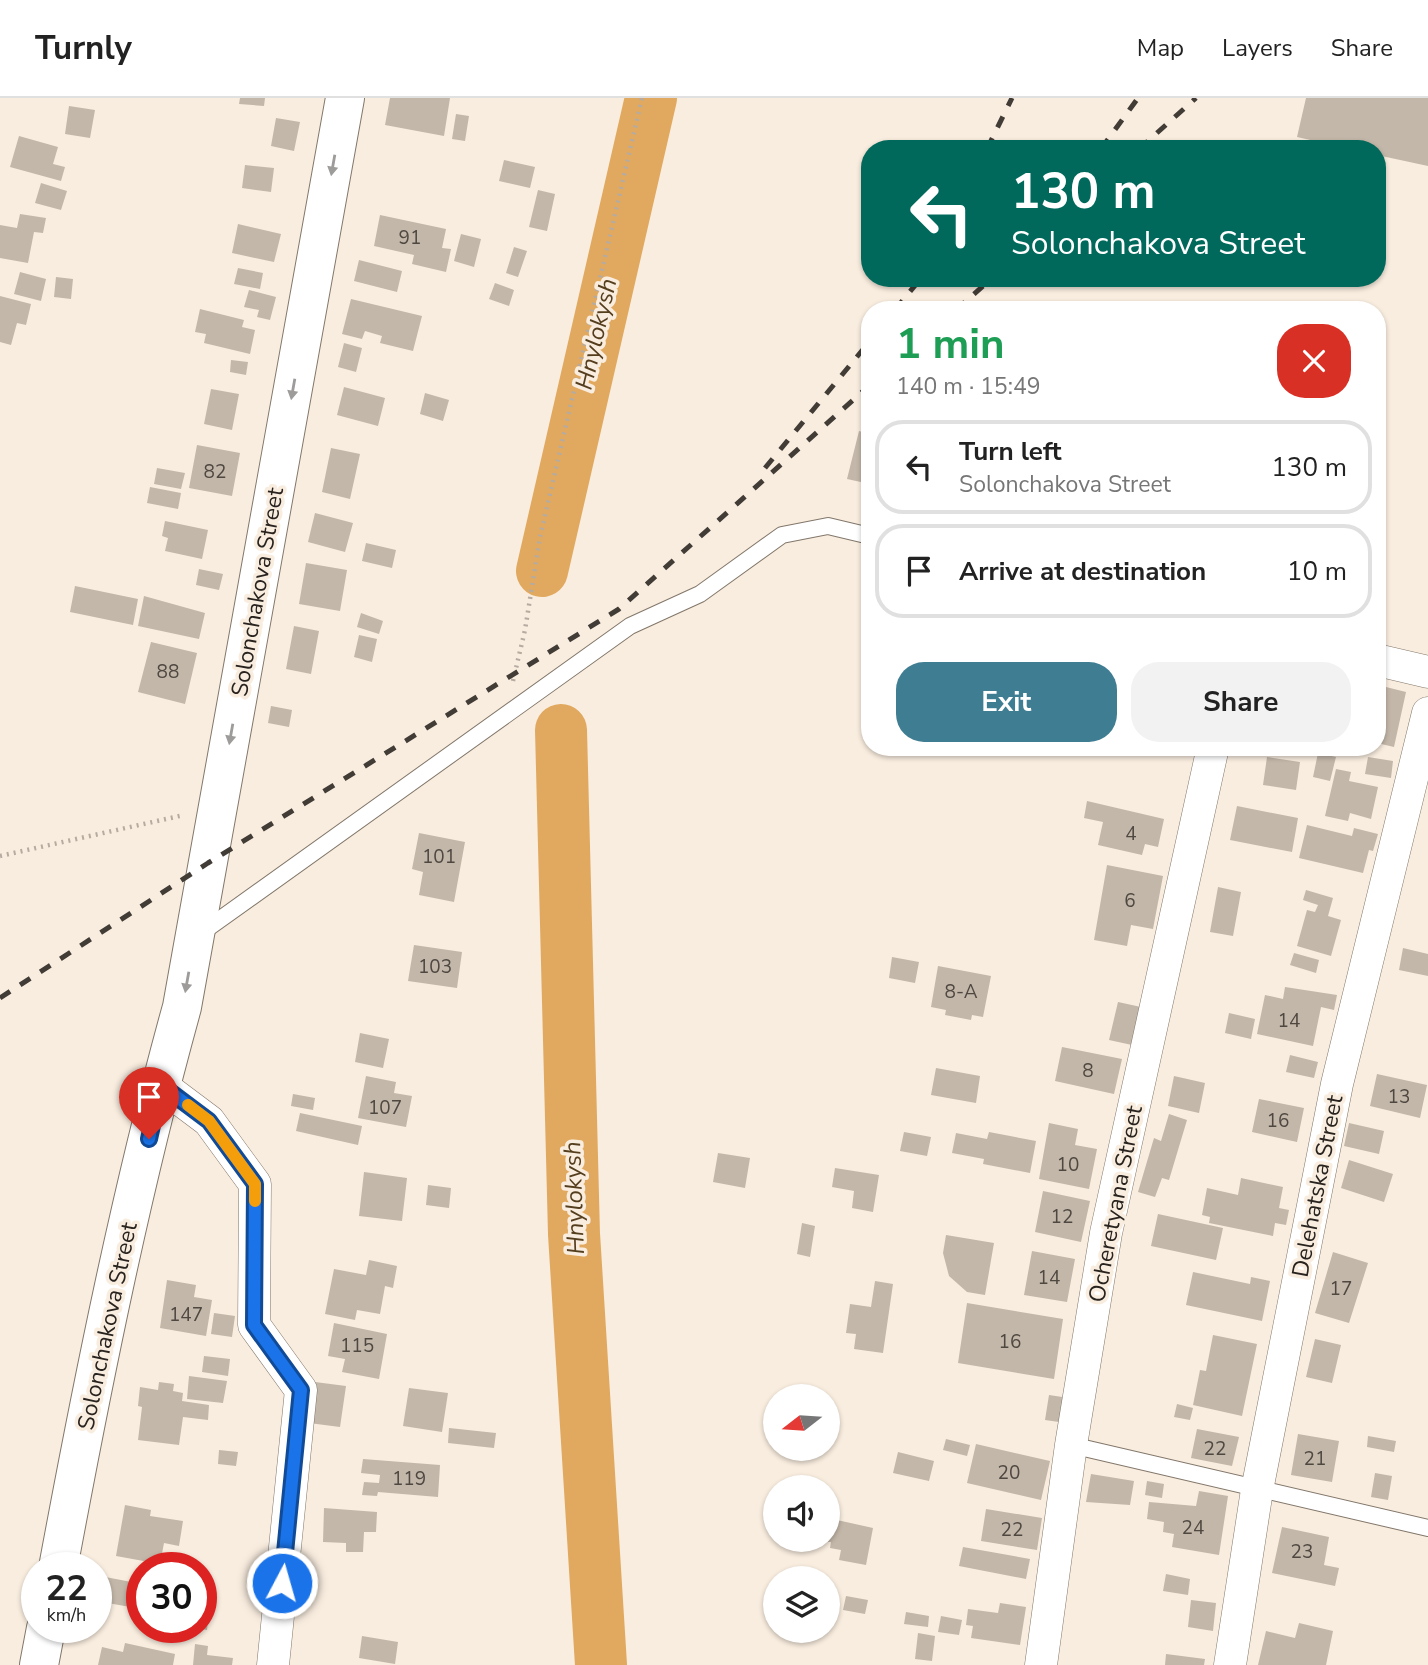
<!DOCTYPE html>
<meta charset="utf-8">
<style>
:root{--surface:#fff;--page:#f2f2f2;--text:#222;--muted:#767676;--line:#e0e0e0;--accent:#3f7d92}
body{margin:0;font-family:"Nunito Sans",sans-serif;background:var(--page);color:var(--text);height:100vh;display:flex;flex-direction:column;font-size:26px;white-space:nowrap}
*{box-sizing:border-box;margin:0}
p{font-size:23px;color:var(--muted)}
.icon{flex:none;width:38px;height:38px;fill:none;stroke:currentColor;stroke-width:2;stroke-linecap:round;stroke-linejoin:round}
.map{position:relative;flex:1;overflow:hidden}
.side{position:absolute;left:861px;top:203px;width:525px;height:455px;display:flex;flex-direction:column;background:var(--surface);border-radius:28px;box-shadow:0 2px 5px #0004}
.side>*{flex:none}
.hud{position:absolute;left:861px;top:42px;width:525px;height:147px;border-radius:28px;box-shadow:0 2px 5px #0004;background:#00695c;color:#fff;overflow:hidden}
.needle{width:46px;rotate:253deg}
.tools{position:absolute;left:763px;top:1286px;display:grid;gap:14px}
.tools a{display:grid;place-items:center;width:77px;height:77px;border-radius:50%;background:var(--surface);box-shadow:0 2px 5px #0004;font-size:35px}
.speed{position:absolute;left:21px;top:1454px;display:flex;gap:14px;font-size:35px;font-weight:700;text-align:center}
.speed>*{display:grid;place-content:center;width:91px;height:91px;border-radius:50%;background:var(--surface);box-shadow:0 2px 5px #0004;line-height:1}
.speed small{font-size:18px;font-weight:400}
.speed .limit{border:10px solid #d22;background:#fff;color:#111}
.pin{position:absolute;display:grid;place-items:center;width:60px;height:60px;color:#fff;margin:-72px -30px;border-radius:50% 50% 50% 0;rotate:-45deg;box-shadow:0 0 7px #0007}
.pin .icon{rotate:45deg}
.me{position:absolute;width:77px;margin:-38px;rotate:6deg;stroke-linejoin:round;filter:drop-shadow(0 0 5px #0008)}
.turn{display:flex;align-items:center;gap:24px;height:147px;padding:0 35px;font-size:32px}
.turn .icon{width:91px;height:91px;stroke-width:2.5}
.turn b{display:block;font-size:49px;line-height:60px}
.round{display:grid;place-items:center;flex:none;width:74px;height:74px;border-radius:28px;background:var(--page)}
.summary{display:flex;align-items:center;justify-content:space-between;height:119px;padding:0 35px}
h1{font-size:42px;font-weight:700;line-height:52px;color:#1e9e55}
.cta{display:flex;gap:14px;margin-top:auto;padding:14px 35px}
.cta a{flex:1;height:80px;border-radius:28px;background:var(--accent);color:#fff;font-size:28px;font-weight:700;line-height:80px;text-align:center}
.cta a+a{background:var(--page);color:var(--text)}
ul{padding:0;list-style:none}
li{display:flex;align-items:center;gap:21px;height:94px;margin:0 14px 10px;padding:0 21px;border:4px solid var(--line);border-radius:28px}
li div{flex:1}
li b{display:block;font-size:26px}
li em{font-style:normal}
header{display:flex;align-items:center;gap:42px;box-sizing:border-box;height:98px;padding:0 35px;background:var(--surface);border-bottom:2px solid var(--line)}
header strong{font-size:33px}
nav{display:flex;gap:38px;margin-inline-start:auto;font-size:24px}
.map>svg:first-child{display:block}
</style>
<header>
<strong>Turnly</strong>
<nav><a>Map</a><a>Layers</a><a>Share</a></nav>
</header>
<div class="map">
<svg width="1428" height="1567" viewBox="0 0 1428 1567">
<rect width="100%" height="100%" fill="#f9eddf"/>
<g fill="none" stroke-linecap="round" stroke-linejoin="round">
<path stroke="#e1a95f" stroke-width="52" d="M542,473L651,0
M561,632L574,1136L601,1567"/>
</g>
<path fill="#c3b7a9" d="M240,0H265L264,8L239,6Z
M390,0H450L444,38L385,27Z
M1306,0H1428V68L1377,57V51H1350L1297,39Z
M69,8L95,12L90,40L65,36Z
M456,16L469,18L465,43L452,41Z
M276,20L300,24L294,53L271,48Z
M19,38L58,49L53,66L65,69L61,83L10,69Z
M504,62L535,69L530,90L499,83Z
M245,67L274,70L271,94L242,90Z
M41,85L67,93L61,112L35,105Z
M538,92L555,96L547,133L529,129Z
M20,116L46,120L43,135L34,134L28,165L0,160V127L17,130Z
M380,117L446,131L442,150L451,151L446,174L412,166L414,157L374,148Z
M238,126L281,136L274,164L232,155Z
M461,136L481,141L474,169L454,163Z
M514,149L527,153L518,179L506,175Z
M359,162L402,173L397,194L354,183Z
M238,170L263,175L260,191L234,186Z
M20,174L46,181L41,203L14,196Z
M56,179L73,181L71,201L54,199Z
M495,185L514,192L509,208L489,201Z
M249,192L276,199L270,222L257,219L259,212L244,209Z
M0,198L31,206L26,227L17,225L11,247L0,244Z
M351,201L422,218L413,253L380,245L382,238L365,233L362,241L342,236Z
M200,211L244,222L242,229L255,232L250,256L204,245L206,236L195,234Z
M344,245L362,250L356,274L338,269Z
M231,262L248,264L246,277L230,274Z
M344,289L385,300L378,328L337,317Z
M211,291L239,296L232,332L204,326Z
M425,295L449,302L443,323L420,316Z
M859,333L870,336V386L847,381Z
M197,347L240,355L232,398L189,390Z
M331,350L360,356L350,401L322,394Z
M157,370L185,375L181,391L154,386Z
M150,389L181,395L178,411L147,405Z
M315,415L353,425L345,454L308,444Z
M165,423L208,432L202,461L165,453L168,440L162,438Z
M366,445L396,452L392,470L362,463Z
M306,465L347,472L340,513L299,506Z
M199,471L223,476L219,492L196,487Z
M75,488L138,501L133,527L70,514Z
M144,498L205,515L199,541L138,528Z
M361,515L383,523L379,536L357,529Z
M294,528L319,533L311,576L286,571Z
M359,537L377,541L372,564L354,559Z
M151,544L197,555L185,606L138,594Z
M1386,589L1406,594L1394,649L1377,645V600L1383,602Z
M271,608L292,612L289,629L268,625Z
M1318,655L1336,659L1330,683L1313,679Z
M1267,659L1300,664L1296,692L1263,687Z
M1368,659L1393,663L1391,680L1365,676Z
M1336,671L1351,674L1349,683L1378,689L1371,721L1350,715L1348,723L1325,718Z
M1087,703L1164,721L1158,749L1145,746L1142,757L1098,747L1103,724L1084,720Z
M1237,708L1298,720L1292,754L1230,742Z
M1307,727L1352,738L1354,730L1378,736L1373,753L1369,752L1363,775L1299,760Z
M419,735L465,744L454,804L419,797L423,774L412,771Z
M1107,767L1163,778L1153,831L1131,827L1127,848L1094,842Z
M1218,789L1241,794L1233,838L1210,834Z
M1306,792L1333,800L1328,818L1341,822L1331,858L1297,848L1307,812L1315,814L1318,807L1303,802Z
M414,847L462,854L457,890L408,883Z
M1403,850L1428,856V878L1399,872Z
M1294,855L1319,862L1316,875L1290,867Z
M892,859L919,864L915,885L889,880Z
M938,868L991,878L983,919L972,917L971,922L945,917L946,912L931,909Z
M1285,889L1337,897L1334,912L1321,909L1313,948L1257,936L1265,897L1283,901Z
M1118,904L1141,909L1132,947L1109,942Z
M1229,915L1255,921L1251,941L1225,935Z
M360,935L389,941L383,970L355,964Z
M1062,949L1122,961L1114,996L1055,983Z
M1290,957L1318,964L1314,980L1286,974Z
M936,970L980,978L976,1005L931,997Z
M1377,976L1427,987L1420,1020L1370,1008Z
M366,978L396,984L394,995L412,998L406,1029L358,1020Z
M1174,978L1205,985L1199,1015L1168,1008Z
M293,996L315,1000L313,1012L291,1008Z
M1259,1001L1304,1010L1297,1044L1252,1034Z
M300,1015L362,1028L358,1047L296,1033Z
M1169,1016L1187,1022L1169,1082L1162,1080L1155,1099L1138,1094L1154,1040L1161,1043Z
M1049,1025L1078,1031L1075,1047L1097,1051L1089,1091L1039,1081Z
M1349,1025L1384,1033L1379,1056L1344,1048Z
M904,1034L931,1039L927,1058L900,1053Z
M989,1034L1036,1043L1030,1075L983,1066L984,1061L952,1055L956,1035L987,1041Z
M718,1055L750,1060L745,1090L713,1084Z
M1349,1062L1393,1076L1384,1104L1341,1090Z
M835,1070L879,1077L873,1114L852,1110L854,1093L832,1089Z
M364,1074L407,1080L402,1123L359,1118Z
M1241,1080L1283,1089L1279,1110L1289,1112L1286,1127L1275,1125L1273,1138L1209,1125L1210,1119L1202,1117L1207,1090L1238,1097Z
M428,1087L451,1090L449,1110L426,1107Z
M1043,1093L1090,1103L1081,1144L1035,1134Z
M1158,1116L1223,1130L1216,1162L1151,1148Z
M802,1125L815,1128L810,1159L797,1156Z
M946,1137L994,1145L985,1197L967,1194L949,1178L943,1155Z
M1032,1153L1075,1161L1067,1204L1024,1197Z
M1333,1154L1368,1165L1349,1225L1315,1215Z
M369,1162L397,1168L393,1190L385,1188L380,1216L357,1212L355,1222L325,1216L334,1171L366,1177Z
M1193,1174L1250,1186L1251,1179L1270,1183L1262,1223L1186,1207Z
M167,1182L196,1187L194,1199L212,1202L206,1238L160,1230Z
M875,1183L893,1186L883,1255L854,1251L856,1236L846,1235L850,1206L871,1209Z
M967,1205L1063,1221L1054,1281L958,1265Z
M214,1215L235,1218L232,1239L211,1236Z
M334,1225L387,1236L379,1281L342,1274L345,1261L328,1258Z
M1213,1237L1257,1246L1242,1318L1193,1307L1200,1272L1206,1273Z
M1315,1241L1341,1247L1332,1285L1306,1279Z
M204,1258L230,1261L228,1278L202,1274Z
M189,1278L227,1283L223,1305L187,1301Z
M159,1284L174,1286L173,1293L183,1295L182,1303L209,1307L208,1322L183,1319L179,1347L138,1342L142,1309L138,1308L140,1289L158,1292Z
M315,1284L346,1288L340,1329L309,1325Z
M409,1290L448,1295L442,1334L403,1328Z
M1049,1297L1069,1300L1066,1325L1045,1322Z
M1177,1306L1193,1310L1190,1322L1174,1319Z
M449,1330L496,1335L494,1350L448,1345Z
M1197,1331L1239,1339L1232,1368L1191,1360Z
M1298,1336L1339,1343L1332,1384L1291,1377Z
M1368,1338L1396,1343L1394,1354L1367,1349Z
M946,1341L970,1347L967,1358L943,1352Z
M976,1346L1050,1363L1041,1402L967,1385Z
M219,1352L238,1354L236,1368L218,1366Z
M898,1354L934,1363L929,1383L893,1375Z
M363,1361L440,1367L438,1399L378,1394L377,1398L362,1397L364,1384L379,1385L380,1377L361,1375Z
M1375,1375L1392,1378L1388,1402L1371,1399Z
M1091,1376L1134,1383L1130,1407L1086,1404Z
M1147,1383L1164,1386L1162,1400L1145,1397Z
M1199,1393L1228,1398L1219,1457L1172,1449L1174,1436L1163,1434L1164,1424L1147,1421L1149,1404L1196,1408Z
M125,1407L151,1412L150,1418L183,1423L179,1448L164,1445L160,1466L116,1458Z
M324,1410L377,1414L376,1434H364L363,1454H346V1445L323,1444Z
M986,1411L1042,1420L1037,1452L981,1443Z
M828,1420L873,1430L866,1467L839,1462L841,1452L830,1450L831,1444H828Z
M1282,1429L1329,1439L1324,1467L1339,1470L1335,1488L1272,1475Z
M963,1449L1030,1461L1026,1481L959,1468Z
M1166,1476L1190,1481L1188,1497L1163,1493Z
M100,1478L142,1486V1511L96,1503Z
M846,1498L868,1502L865,1516L843,1512Z
M1191,1502L1216,1505L1213,1533L1188,1529Z
M201,1503L210,1504L207,1532L201,1531Z
M1000,1505L1026,1509L1020,1547L971,1540L973,1528L966,1527L968,1511L998,1515Z
M906,1514L929,1518L928,1529L904,1526Z
M941,1518L962,1522L959,1537L938,1534Z
M1299,1525L1333,1533L1326,1567H1258L1266,1533L1295,1540Z
M918,1535L935,1538L932,1563L915,1561Z
M362,1538L398,1544L395,1566L359,1560Z
M125,1545L175,1556L173,1567H98L102,1549L123,1554Z
M195,1546L208,1548L207,1557L233,1560L232,1567H193Z
M1166,1556L1205,1561L1204,1567H1165Z"/>
<g fill="none" stroke-linecap="round" stroke-linejoin="round">
<defs>
<path id="lane" d="M201,835L630,528L700,496L782,437L828,428L870,438
M1071,1347L1428,1430"/>
<path id="street" d="M1377,562L1428,574
M161,987L209,1023L255,1086L254,1227L301,1292L273,1567
M1041,1567L1071,1347L1106,1135L1213,649
M1230,1567L1257,1392L1337,986L1428,615"/>
<path id="secondary" d="M58,1470C93,1282 131,1093 182,909L345,0
M39,1567L46,1530"/>
</defs>
<use href="#lane" stroke="#82776a" stroke-width="18"/>
<use href="#street" stroke="#82776a" stroke-width="33"/>
<use href="#secondary" stroke="#82776a" stroke-width="40"/>
<path stroke="#b5aba0" stroke-width="4.5" stroke-dasharray="2 5" stroke-linecap="butt" d="M513,583L525,532L540,439L642,0
M0,758L184,717"/>
<use href="#lane" stroke="#fff" stroke-width="16"/>
<use href="#street" stroke="#fff" stroke-width="32"/>
<use href="#secondary" stroke="#fff" stroke-width="38"/>
<path stroke="#423c36" stroke-width="5" stroke-dasharray="12 12" stroke-linecap="butt" d="M987,51L1012,0
M1101,51L1138,0
M1139,51L1196,0
M895,212L921,180
M956,212L992,180
M765,370L870,243
M0,900L208,765L619,511L870,287"/>
</g>
<defs><path id="oneway-solid" d="M-6-.8H1V-3.2L6.5 0L1 3.2V.8H-6Z" transform="scale(1.75)"/></defs>
<g fill="#9e9c9a">
<use href="#oneway-solid" transform="translate(333 67) rotate(100)"/>
<use href="#oneway-solid" transform="translate(293 291) rotate(100)"/>
<use href="#oneway-solid" transform="translate(231 636) rotate(100)"/>
<use href="#oneway-solid" transform="translate(187 884) rotate(100)"/>
</g>
<g fill="none" stroke-linecap="round" stroke-linejoin="round">
<defs>
<path id="route" d="M149,1041L161,987L209,1023L255,1086L254,1227L301,1292L282,1485"/>
</defs>
<use href="#route" stroke="#114b97" stroke-width="18"/>
<use href="#route" stroke="#1a73e8" stroke-width="12"/>
<path stroke="#f59e0b" stroke-width="12" d="M188,1007L209,1023L255,1086V1103"/>
</g>
<g text-anchor="middle" stroke-width="7" stroke-linejoin="round" paint-order="stroke">
<g font-size="19" fill="#4f4841">
<text x="410" y="146">91</text>
<text x="215" y="380">82</text>
<text x="168" y="580">88</text>
<text x="1131" y="742">4</text>
<text x="439" y="765">101</text>
<text x="1130" y="809">6</text>
<text x="435" y="875">103</text>
<text x="961" y="900">8-А</text>
<text x="1289" y="929">14</text>
<text x="1088" y="979">8</text>
<text x="1399" y="1005">13</text>
<text x="385" y="1016">107</text>
<text x="1278" y="1029">16</text>
<text x="1068" y="1073">10</text>
<text x="1062" y="1125">12</text>
<text x="1049" y="1186">14</text>
<text x="1341" y="1197">17</text>
<text x="186" y="1223">147</text>
<text x="1010" y="1250">16</text>
<text x="357" y="1254">115</text>
<text x="1215" y="1357">22</text>
<text x="1315" y="1367">21</text>
<text x="1009" y="1381">20</text>
<text x="409" y="1387">119</text>
<text x="1193" y="1436">24</text>
<text x="1012" y="1438">22</text>
<text x="1302" y="1460">23</text>
</g>
<g font-size="23" fill="#28231e" stroke="#f9eddf">
<text transform="translate(257 494) rotate(-80)" y="8">Solonchakova Street</text>
<text transform="translate(1317 1088) rotate(-79)" y="8">Delehatska Street</text>
<text transform="translate(1115 1106) rotate(-79)" y="8">Ocheretyana Street</text>
<text transform="translate(107 1228) rotate(-78)" y="8">Solonchakova Street</text>
</g>
<g font-size="24" font-style="italic" fill="#553e1e" stroke="#f9eddf">
<text transform="translate(596 236) rotate(-77)" y="8">Hnylokysh</text>
<text transform="translate(574 1100) rotate(-92)" y="8">Hnylokysh</text>
</g>
</g>
</svg>
<div class="tools">
<a><svg class="needle" viewBox="-14 -14 28 28"><path d="M0-13l5 13h-10z" fill="#e53935"/><path d="M0 13l5-13h-10z" fill="#767676"/></svg></a>
<a><svg class="icon" aria-label="sound" viewBox="0 0 24 24"><path d="M4 9h4l5-4v14l-5-4H4zM17 9q2 3 0 6"/></svg></a>
<a><svg class="icon" aria-label="layers" viewBox="0 0 24 24"><path d="M12 4l9 5-9 5-9-5zM3 14l9 5 9-5"/></svg></a>
</div>
<div class="speed"><div>22<small>km/h</small></div><div class="limit">30</div></div>
<div class="pin" style="left:149px;top:1041px;background:#d93025"><svg class="icon" aria-label="arrive" viewBox="0 0 24 24"><path d="M6 21V4h12l-3 4 3 4H6"/></svg></div>
<svg class="me" style="left:282px;top:1485px" viewBox="-20 -20 40 40"><circle r="17" fill="#1a73e8" stroke="#fff" stroke-width="3"/><path d="M0-11L8 9 0 5-8 9z" fill="#fff"/></svg>
<div class="hud">
<div class="turn"><svg class="icon" aria-label="left" viewBox="0 0 24 24"><path d="M17 20v-9H6M10 6l-5 5 5 5"/></svg><div><b>130 m</b>Solonchakova Street</div></div>
</div>
<section class="side">
<div class="summary"><div><h1>1 min</h1><p>140 m · 15:49</p></div><a class="round" style="background:#d93025;color:#fff"><svg class="icon" aria-label="close" viewBox="0 0 24 24"><path d="M6 6l12 12M18 6L6 18"/></svg></a></div>
<ul>
<li><svg class="icon" aria-label="left" viewBox="0 0 24 24"><path d="M17 20v-9H6M10 6l-5 5 5 5"/></svg><div><b>Turn left</b><p>Solonchakova Street</p></div><em>130 m</em></li>
<li><svg class="icon" aria-label="arrive" viewBox="0 0 24 24"><path d="M6 21V4h12l-3 4 3 4H6"/></svg><div><b>Arrive at destination</b></div><em>10 m</em></li>
</ul>
<div class="cta"><a>Exit</a><a>Share</a></div>
</section>
</div>
